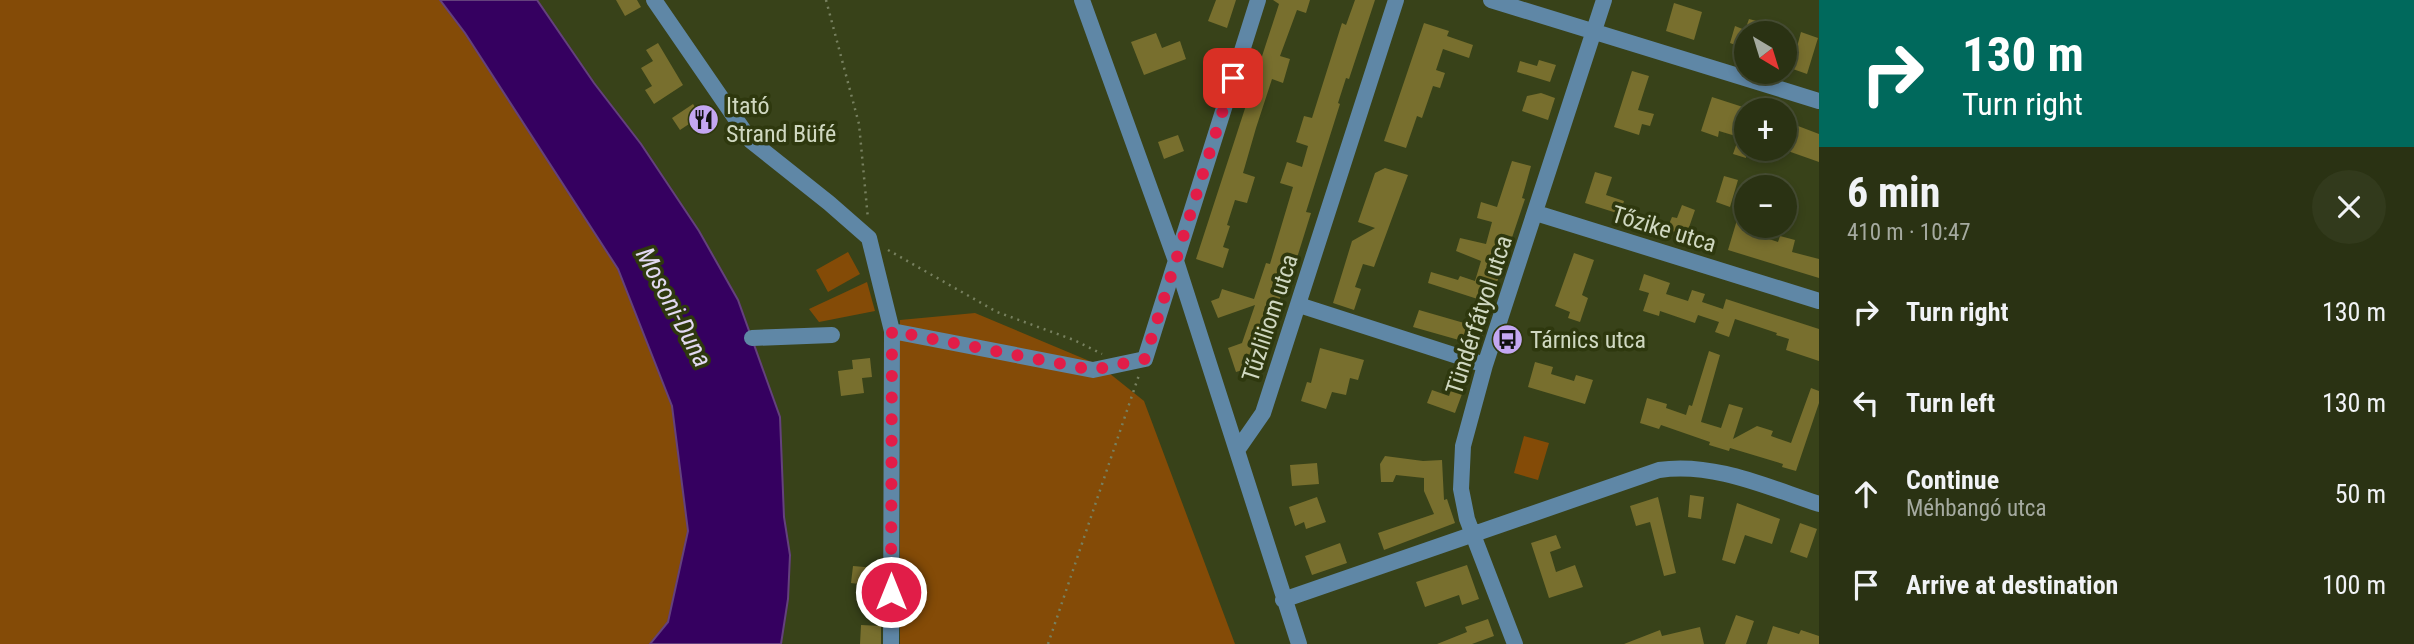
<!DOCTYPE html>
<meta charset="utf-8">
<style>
:root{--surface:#2a3213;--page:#323a1c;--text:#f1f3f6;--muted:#a5aaa0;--line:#464d33}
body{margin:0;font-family:"Roboto Condensed",sans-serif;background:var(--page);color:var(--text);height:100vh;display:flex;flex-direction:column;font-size:26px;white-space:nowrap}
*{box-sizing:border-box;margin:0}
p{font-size:23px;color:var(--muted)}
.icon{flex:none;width:38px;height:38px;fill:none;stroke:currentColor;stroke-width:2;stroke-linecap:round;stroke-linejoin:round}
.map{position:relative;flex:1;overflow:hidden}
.details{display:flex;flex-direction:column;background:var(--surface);width:595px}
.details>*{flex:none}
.banner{background:#00695c;color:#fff;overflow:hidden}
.needle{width:46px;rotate:142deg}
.buttons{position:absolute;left:1734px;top:21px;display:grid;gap:14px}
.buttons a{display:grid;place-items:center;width:63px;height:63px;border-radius:50%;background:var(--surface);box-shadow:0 4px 10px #0003,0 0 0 2px var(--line);font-size:35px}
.pin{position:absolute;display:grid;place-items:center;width:60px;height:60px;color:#fff;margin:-30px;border-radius:14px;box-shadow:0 4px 10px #0006}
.me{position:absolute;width:77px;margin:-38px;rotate:0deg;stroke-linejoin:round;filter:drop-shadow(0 0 5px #0008)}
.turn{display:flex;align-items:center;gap:24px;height:147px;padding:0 28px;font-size:32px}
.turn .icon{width:91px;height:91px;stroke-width:2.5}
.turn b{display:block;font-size:49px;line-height:60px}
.round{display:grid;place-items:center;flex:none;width:74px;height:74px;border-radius:37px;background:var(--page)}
.summary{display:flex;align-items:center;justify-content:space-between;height:119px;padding:0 28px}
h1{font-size:42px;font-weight:700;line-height:52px}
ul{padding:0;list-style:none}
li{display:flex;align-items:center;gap:21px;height:91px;padding:0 28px}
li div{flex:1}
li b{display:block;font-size:26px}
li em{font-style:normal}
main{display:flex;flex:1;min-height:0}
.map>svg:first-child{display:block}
</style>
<main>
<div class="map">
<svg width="1819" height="644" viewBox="0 0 1819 644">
<rect width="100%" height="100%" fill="#384219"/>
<path fill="#844b07" d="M0,0H440L465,33L618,269L672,406L688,531L668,622L650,644H0Z
M848,252L860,274L828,292L816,270Z
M867,282L875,311L819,322L809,309Z
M975,313L1099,365L1144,401L1235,644H900V320Z
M1524,436L1549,443L1538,480L1514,473Z"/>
<path fill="#350060" stroke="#64417d" stroke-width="2" d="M440,0H537L594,83L641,144L699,231L738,300L780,417L784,517L790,555L788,599L781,644H650L668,622L688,531L672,406L618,269L465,33Z"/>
<path fill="#786f2e" d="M616,0H637L641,7L625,16Z
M1216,0H1236L1227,28L1208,21Z
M1273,0H1310L1306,13L1297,10L1280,56L1290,59L1283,83L1272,79L1256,128L1243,173L1255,177L1247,203L1235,200L1227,225L1230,226L1223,247L1229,249L1223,268L1196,259L1279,4Z
M1355,0H1375L1349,79L1346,78L1338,103L1340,104L1306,212L1311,213L1286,293L1282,292L1259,365L1236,372L1228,348L1242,343L1255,305L1218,318L1211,301L1219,298L1222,289L1254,299L1266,263L1270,264L1293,187L1280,183L1287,162L1302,167L1308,146L1296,142L1304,116L1312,118L1342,23L1346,25Z
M1674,3L1702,12L1694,40L1666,31Z
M1749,19L1764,23L1760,33H1746V49L1730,43L1735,26L1745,30Z
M1424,23L1449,31L1447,36L1473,45L1469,58L1443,49L1436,70L1445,73L1440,88L1433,86L1422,118L1417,116L1406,148L1384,141Z
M1801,32L1818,38L1807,74L1790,68L1792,61L1785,59L1790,45L1797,47Z
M1156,33L1162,48L1180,41L1186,59L1144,75L1131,42Z
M658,43L683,85L654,104L645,90L652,86L641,68L653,61L646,50Z
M1539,60L1556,65L1550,82L1517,72L1520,61L1537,66Z
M1632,71L1649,76L1638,110L1654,114L1650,126L1642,124L1639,135L1614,127Z
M1541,93L1555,98L1548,120L1522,111L1527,96Z
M1712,97L1746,108V158L1733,154L1739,137L1719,131L1718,137L1701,131Z
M693,104L701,116L680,130L672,118Z
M1785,121L1819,134V162L1785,150Z
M1178,135L1184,151L1164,159L1158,142Z
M1512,161L1531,166L1522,198L1525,199L1490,303L1428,283L1431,272L1458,280L1460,276L1475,281L1481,261L1456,251L1460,238L1486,244L1492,222L1477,218L1481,202L1497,207Z
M1385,168L1408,175L1374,267L1363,264L1355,287L1361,289L1354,310L1333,303L1352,241L1375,228L1358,222L1375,173Z
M1595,172L1612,177L1606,195L1624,201L1620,214L1585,203Z
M1724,176L1738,180L1730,207L1716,202Z
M1682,205L1695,210L1686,236L1667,229L1672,217L1677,218Z
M1737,220L1746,223V226H1756L1754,234L1778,242L1780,236L1795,240L1792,252L1819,259V278L1728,250Z
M1574,253L1594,260L1582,295L1588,298L1580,322L1568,318L1570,312L1555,306Z
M1644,274L1670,283L1666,294L1688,301L1692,290L1705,294L1702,302L1723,309L1726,299L1819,329V361L1786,350L1789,339L1776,335L1777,333L1735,319L1729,337L1715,332L1719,322L1698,315L1695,323L1660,311L1659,316L1643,311L1649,293L1639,290Z
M1419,310L1485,329L1480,346L1413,327Z
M1320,348L1364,360L1358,380L1350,378L1346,395L1332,392L1326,409L1301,401L1307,382L1311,383Z
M1709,351L1720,355L1701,422L1721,428L1729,404L1743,408L1733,439L1757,426L1773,431L1771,436L1791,443L1811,388L1819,391V403L1796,471L1782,467L1783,464L1730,448L1729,451L1709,445L1710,442L1661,425L1659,429L1640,423L1647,398L1667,404L1666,408L1686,415L1689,405L1692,406Z
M870,358L872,377L862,378L864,393L841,396L838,371L853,369L852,360Z
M1535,362L1553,367L1551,374L1574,381L1576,375L1593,380L1585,404L1528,387Z
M1454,382L1465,386L1455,413L1427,403L1432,390L1449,396Z
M1385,456L1423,461L1442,460L1444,500L1447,499L1455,523L1384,550L1378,533L1434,514L1424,491V478L1396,475L1393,482H1381L1380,464Z
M1317,463L1319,484L1292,486L1290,465Z
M1690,495L1704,497L1701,519L1688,517Z
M1317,497L1326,522L1306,529L1304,522L1295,526L1289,507Z
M1658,497L1676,573L1664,576L1650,522L1636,526L1630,506Z
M1737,503L1780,519L1772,544L1745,535L1735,564L1722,560Z
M1800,523L1817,529L1807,558L1790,552Z
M1556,535L1561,548L1550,552L1556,572L1575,565L1583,587L1549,598L1531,543Z
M1340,543L1347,563L1312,575L1305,556Z
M1467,565L1479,599L1462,605L1459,595L1425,607L1416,582Z
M853,566L876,568L874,586L851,583Z
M1736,615L1754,621L1746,644H1725Z
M1488,619L1494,636L1472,644H1437L1467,632L1465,627Z
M861,625L881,626V644H860Z
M1773,626L1799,634L1801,630L1819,636V644H1767Z
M1700,627L1704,644H1624L1660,630L1662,636Z"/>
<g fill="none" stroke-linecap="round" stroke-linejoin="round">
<path stroke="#77805f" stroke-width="2.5" stroke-dasharray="2 5" stroke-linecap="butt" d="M826,0L859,124L868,219
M888,250L997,312L1074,340L1102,354
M1048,644L1139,375"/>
<path stroke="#5f87a6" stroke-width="16" d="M654,0L751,141L829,203L869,238L892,331L891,644
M1082,0L1176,261L1299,644
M1491,0L1819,101
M1536,213L1819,301
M1299,305L1485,365
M892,331L1093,370L1145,359L1258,0
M752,338L832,335
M1238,449L1263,413L1396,0
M1283,600L1659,470C1714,462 1767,487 1819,504
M1515,644L1467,519L1461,489L1463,446L1485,365L1604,0"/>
</g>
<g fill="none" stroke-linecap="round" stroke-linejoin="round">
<path stroke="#e11d48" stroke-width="12" stroke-dasharray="0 21.6" d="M891,592L892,331L1093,370L1145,359L1233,78"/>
</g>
<defs>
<symbol id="restaurant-disc" viewBox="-11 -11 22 22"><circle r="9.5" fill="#c4a7f2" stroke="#2e380e"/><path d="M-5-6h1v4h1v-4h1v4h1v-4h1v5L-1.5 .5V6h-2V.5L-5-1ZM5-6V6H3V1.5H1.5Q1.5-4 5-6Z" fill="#111"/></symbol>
<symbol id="bus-disc" viewBox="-11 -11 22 22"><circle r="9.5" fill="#c4a7f2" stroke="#2e380e"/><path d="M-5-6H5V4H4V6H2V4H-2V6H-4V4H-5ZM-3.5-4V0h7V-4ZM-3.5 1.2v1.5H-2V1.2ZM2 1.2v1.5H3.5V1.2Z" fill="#111"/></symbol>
</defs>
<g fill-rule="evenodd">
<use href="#restaurant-disc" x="686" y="102" width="35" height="35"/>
<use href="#bus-disc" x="1490" y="322" width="35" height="35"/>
</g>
<g text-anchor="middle" stroke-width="7" stroke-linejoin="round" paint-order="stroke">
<g font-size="24" fill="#d0d8c1" stroke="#2e380e" text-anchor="start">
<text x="726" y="114">Itató<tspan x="726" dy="28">Strand Büfé</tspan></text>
<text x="1530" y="348">Tárnics utca</text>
</g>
<g font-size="24" fill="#d0d8c1" stroke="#2e380e">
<text transform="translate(1664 229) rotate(17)" y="8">Tőzike utca</text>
<text transform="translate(1479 315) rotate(-72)" y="8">Tündérfátyol utca</text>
<text transform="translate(1270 318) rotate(-72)" y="8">Tűzliliom utca</text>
</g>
<g font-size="26" font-style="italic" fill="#e2d9f2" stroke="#2e380e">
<text transform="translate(674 307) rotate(62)" y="9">Mosoni-Duna</text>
</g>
</g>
</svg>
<div class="buttons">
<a><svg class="needle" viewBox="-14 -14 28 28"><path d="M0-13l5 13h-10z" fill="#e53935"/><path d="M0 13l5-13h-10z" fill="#a5aaa0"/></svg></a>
<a>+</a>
<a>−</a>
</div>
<div class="pin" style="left:1233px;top:78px;background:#d93025"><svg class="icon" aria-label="arrive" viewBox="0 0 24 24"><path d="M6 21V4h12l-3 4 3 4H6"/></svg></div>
<svg class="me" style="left:891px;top:592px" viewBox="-20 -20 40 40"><circle r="17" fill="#e11d48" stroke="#fff" stroke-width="3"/><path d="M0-11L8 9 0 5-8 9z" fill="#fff"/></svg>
</div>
<section class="details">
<div class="banner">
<div class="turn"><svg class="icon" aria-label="right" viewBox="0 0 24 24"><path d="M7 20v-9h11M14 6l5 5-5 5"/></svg><div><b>130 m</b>Turn right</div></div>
</div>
<div class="summary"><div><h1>6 min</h1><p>410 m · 10:47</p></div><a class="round"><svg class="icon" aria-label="close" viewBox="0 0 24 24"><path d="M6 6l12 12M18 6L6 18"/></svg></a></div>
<ul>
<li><svg class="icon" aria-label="right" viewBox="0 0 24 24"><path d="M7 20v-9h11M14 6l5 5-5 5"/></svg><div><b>Turn right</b></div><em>130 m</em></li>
<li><svg class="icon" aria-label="left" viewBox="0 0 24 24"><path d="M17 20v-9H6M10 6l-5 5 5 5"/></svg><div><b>Turn left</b></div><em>130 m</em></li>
<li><svg class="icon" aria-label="ahead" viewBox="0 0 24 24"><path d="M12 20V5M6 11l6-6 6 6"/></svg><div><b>Continue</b><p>Méhbangó utca</p></div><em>50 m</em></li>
<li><svg class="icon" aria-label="arrive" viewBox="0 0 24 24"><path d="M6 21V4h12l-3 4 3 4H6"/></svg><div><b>Arrive at destination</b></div><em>100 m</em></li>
</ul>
</section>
</main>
